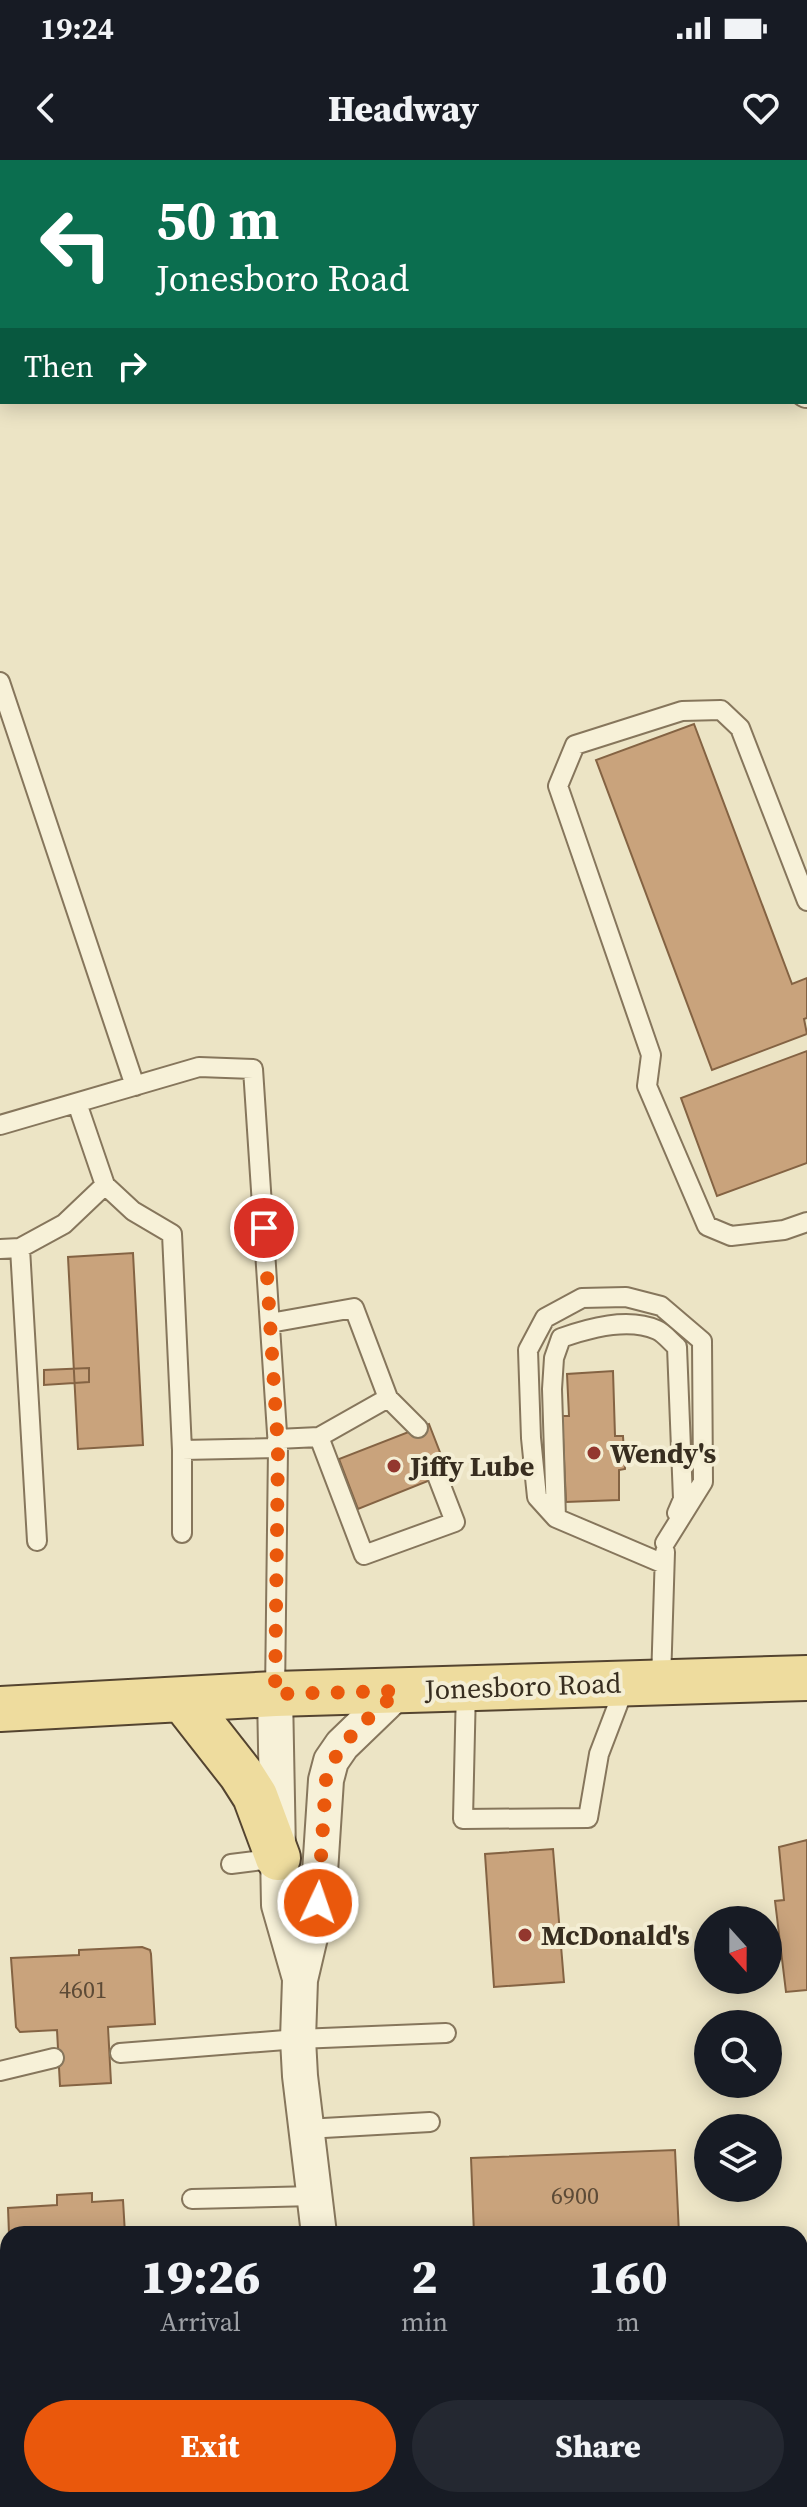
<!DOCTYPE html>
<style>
:root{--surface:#171b24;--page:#242831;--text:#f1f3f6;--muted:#9ea1a6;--accent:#ea580c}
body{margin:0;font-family:"Source Serif 4",serif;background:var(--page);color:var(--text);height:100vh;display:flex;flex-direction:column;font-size:30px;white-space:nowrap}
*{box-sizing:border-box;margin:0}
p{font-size:26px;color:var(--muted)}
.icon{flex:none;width:44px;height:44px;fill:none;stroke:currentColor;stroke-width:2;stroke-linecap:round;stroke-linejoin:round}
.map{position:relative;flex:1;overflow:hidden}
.side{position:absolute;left:0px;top:2066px;width:808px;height:282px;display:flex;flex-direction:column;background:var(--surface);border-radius:24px 24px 0 0;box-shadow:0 4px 20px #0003}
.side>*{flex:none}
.guide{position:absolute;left:0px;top:0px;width:808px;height:244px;box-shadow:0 4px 20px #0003;background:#0b6e4f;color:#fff;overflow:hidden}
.needle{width:52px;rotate:159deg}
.tools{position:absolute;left:694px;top:1746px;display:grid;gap:16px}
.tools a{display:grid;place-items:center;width:88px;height:88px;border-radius:50%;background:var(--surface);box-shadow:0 4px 20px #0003;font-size:40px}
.pin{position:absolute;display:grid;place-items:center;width:68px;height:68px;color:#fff;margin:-34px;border:4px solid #fff;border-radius:50%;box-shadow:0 2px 8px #0007}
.me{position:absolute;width:88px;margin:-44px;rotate:3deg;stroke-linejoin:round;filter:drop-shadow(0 0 6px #0008)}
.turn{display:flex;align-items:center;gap:28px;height:168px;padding:0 24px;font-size:36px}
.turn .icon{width:104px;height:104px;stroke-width:2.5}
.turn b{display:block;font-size:56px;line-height:68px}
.then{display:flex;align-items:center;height:76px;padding:0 24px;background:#0003;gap:16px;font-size:30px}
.eta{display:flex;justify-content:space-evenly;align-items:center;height:136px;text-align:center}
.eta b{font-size:48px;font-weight:800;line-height:56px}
.action{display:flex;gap:16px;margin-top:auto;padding:16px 24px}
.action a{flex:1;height:92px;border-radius:48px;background:var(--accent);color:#fff;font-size:32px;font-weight:800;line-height:92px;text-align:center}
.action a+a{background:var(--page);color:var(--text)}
.status{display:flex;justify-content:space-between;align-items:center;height:56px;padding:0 40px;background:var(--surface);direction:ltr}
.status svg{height:22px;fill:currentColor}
header{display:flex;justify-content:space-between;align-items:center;height:104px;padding:0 24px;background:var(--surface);font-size:36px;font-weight:800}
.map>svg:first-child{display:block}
</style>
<div class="status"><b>19:24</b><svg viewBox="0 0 49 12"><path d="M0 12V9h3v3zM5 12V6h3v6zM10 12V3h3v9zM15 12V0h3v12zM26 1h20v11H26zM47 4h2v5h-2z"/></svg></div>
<header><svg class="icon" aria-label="back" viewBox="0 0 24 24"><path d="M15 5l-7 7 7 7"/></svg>Headway<svg class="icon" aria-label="heart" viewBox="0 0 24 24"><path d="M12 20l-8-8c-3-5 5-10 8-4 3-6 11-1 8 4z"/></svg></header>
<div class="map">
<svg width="807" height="2347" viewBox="0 0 807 2347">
<rect width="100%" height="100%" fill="#ece4c5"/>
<path fill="#c9a37c" stroke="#846343" stroke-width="2" d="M694,564L792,824L807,818V858L804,859L807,874L712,910L596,600Z
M807,891V1003L717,1036L681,938Z
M133,1093L143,1285L78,1289L68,1097Z
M89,1208V1222L44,1225V1210Z
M613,1211L615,1276H623L625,1309L619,1310V1340L566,1342L562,1256H569L567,1214Z
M429,1264L448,1313L358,1349L339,1299Z
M807,1680V1830L786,1832L775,1741L784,1740L779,1687Z
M553,1689L564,1822L494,1827L485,1694Z
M142,1787L150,1790L151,1794L155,1864L108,1867L111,1923L60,1926L57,1870L20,1872L16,1867L11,1798L79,1795V1790Z
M675,1990L679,2074H474L471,1998Z
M92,2033V2042L123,2040L125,2074H9L8,2048L57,2045V2035Z
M0,2197H8V2324H4Z"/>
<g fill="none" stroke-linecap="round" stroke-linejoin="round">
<defs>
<path id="lane" d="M646,0L647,2
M806,131L807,130
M0,522L135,926
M807,741L740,568L721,550L682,551L575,585L558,626L651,895L647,926L707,1066L731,1076L784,1070L807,1062
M77,943L105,1025L133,1051L172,1074L182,1290V1373
M0,965L199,907L253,909L278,1288L275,1534
M20,1088L64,1064L105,1025
M0,1089L20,1088L37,1381
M270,1163L354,1148L388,1238L319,1277
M388,1238L418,1268
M277,1279L319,1277L364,1395L455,1362L438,1318
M182,1290L278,1288
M556,1358L552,1229L554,1198L561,1178C589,1168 628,1157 657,1170C664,1173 671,1182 677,1187L683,1339L677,1353
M664,1404L556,1358L537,1337L531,1278L528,1190L545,1158L582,1138L626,1137L661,1146L702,1181L703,1322L665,1383
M661,1521L665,1392
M466,1528L463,1659L588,1658L599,1594L625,1526
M231,1704L278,1698
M120,1893L298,1879L446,1873
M0,1911L54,1898
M306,1969L430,1962
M192,2039L314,2036
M735,2340L736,2347
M229,2347L231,2340"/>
<path id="street" d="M806,228L807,230
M275,1534L279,1745L299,1815
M319,2074L300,1916L298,1879L300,1820L318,1743L326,1620L331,1601L342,1585L398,1531
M380,2340L383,2347"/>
<path id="primary" d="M183,1540L241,1614L255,1636L278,1698
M0,1549L275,1534L807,1518"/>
</defs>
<use href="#lane" stroke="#86765c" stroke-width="22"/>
<use href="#street" stroke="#86765c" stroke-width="38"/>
<use href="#primary" stroke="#544430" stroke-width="48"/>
<use href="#lane" stroke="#f7f1d8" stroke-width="18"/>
<use href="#street" stroke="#f7f1d8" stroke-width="34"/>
<use href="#primary" stroke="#eedc9e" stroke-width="44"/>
</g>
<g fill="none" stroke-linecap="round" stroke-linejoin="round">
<path stroke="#ea580c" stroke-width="14" stroke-dasharray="0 25.2" d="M264,1068L278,1288L275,1534L398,1531C370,1558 336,1582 326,1620L318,1743"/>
</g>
<g fill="#93372e" stroke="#f4eed4" stroke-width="3">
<circle cx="594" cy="1293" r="8"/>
<circle cx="394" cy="1306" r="8"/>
<circle cx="525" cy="1775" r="8"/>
</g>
<g text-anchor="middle" stroke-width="8" stroke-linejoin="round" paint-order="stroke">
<g font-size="24" fill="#5c4a36">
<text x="83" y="1838">4601</text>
<text x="575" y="2044">6900</text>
</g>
<g font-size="28" font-weight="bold" fill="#372d1f" stroke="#f4eed4" text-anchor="start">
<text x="610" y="1303">Wendy's</text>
<text x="410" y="1316">Jiffy Lube</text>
<text x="541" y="1785">McDonald's</text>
</g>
<g font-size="28" fill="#372d1f" stroke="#f4eed4">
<text transform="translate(523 1526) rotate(-2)" y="10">Jonesboro Road</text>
</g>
</g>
</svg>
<div class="tools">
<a><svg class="needle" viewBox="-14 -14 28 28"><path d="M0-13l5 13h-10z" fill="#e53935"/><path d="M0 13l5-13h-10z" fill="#9ea1a6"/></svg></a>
<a><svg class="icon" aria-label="search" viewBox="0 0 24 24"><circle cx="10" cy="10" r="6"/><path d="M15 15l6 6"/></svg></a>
<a><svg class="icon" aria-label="layers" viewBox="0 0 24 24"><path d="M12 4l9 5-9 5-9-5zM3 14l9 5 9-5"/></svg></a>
</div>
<div class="pin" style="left:264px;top:1068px;background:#d93025"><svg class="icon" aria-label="arrive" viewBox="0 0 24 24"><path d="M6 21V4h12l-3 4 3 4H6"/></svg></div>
<svg class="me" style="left:318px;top:1743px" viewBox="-20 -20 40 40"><circle r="17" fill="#ea580c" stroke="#fff" stroke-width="3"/><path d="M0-11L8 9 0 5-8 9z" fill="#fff"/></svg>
<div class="guide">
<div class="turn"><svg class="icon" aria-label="left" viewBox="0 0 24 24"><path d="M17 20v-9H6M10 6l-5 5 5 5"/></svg><div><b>50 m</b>Jonesboro Road</div></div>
<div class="then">Then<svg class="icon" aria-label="right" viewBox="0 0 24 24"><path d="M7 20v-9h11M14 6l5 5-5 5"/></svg></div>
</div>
<section class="side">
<div class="eta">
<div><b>19:26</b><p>Arrival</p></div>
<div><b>2</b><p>min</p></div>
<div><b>160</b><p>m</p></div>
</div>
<div class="action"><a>Exit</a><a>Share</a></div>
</section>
</div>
